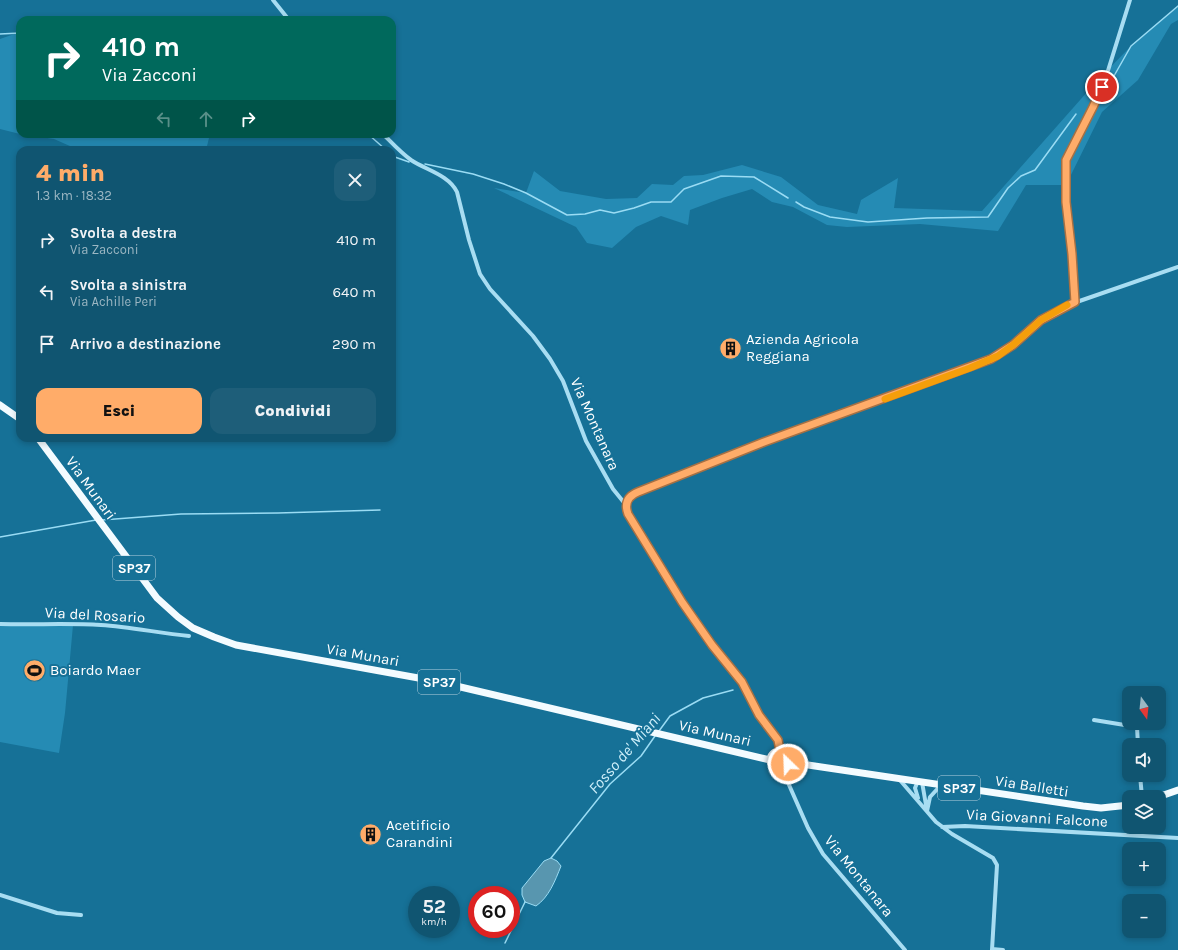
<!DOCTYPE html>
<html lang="it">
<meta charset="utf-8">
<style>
:root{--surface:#105571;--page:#1e5e79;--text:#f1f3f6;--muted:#9cb7c3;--accent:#ffac69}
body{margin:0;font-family:Karla,sans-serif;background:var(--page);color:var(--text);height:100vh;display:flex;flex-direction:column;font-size:15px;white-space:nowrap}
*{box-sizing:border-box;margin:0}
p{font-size:13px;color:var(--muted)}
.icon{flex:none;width:22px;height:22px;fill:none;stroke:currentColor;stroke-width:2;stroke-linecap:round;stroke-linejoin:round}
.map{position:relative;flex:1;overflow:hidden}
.details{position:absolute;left:16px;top:146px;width:380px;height:296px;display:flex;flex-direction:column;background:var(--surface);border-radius:12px;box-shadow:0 2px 6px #0003}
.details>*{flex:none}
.banner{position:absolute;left:16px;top:16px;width:380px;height:122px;border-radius:12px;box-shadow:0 2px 6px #0003;background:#00695c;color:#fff;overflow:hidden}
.needle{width:26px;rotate:165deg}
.buttons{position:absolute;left:1122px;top:686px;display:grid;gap:8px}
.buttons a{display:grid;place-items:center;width:44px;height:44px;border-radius:8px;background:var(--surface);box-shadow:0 2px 6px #0003;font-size:20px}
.speed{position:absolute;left:408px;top:886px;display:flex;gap:8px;font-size:20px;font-weight:700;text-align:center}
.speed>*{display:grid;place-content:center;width:52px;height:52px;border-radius:50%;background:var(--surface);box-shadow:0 2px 6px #0003;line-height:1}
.speed small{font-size:10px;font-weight:400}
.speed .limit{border:6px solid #d22;background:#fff;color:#111}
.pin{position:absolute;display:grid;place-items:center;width:34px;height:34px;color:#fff;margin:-17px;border:2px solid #fff;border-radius:50%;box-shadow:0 1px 4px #0007}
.me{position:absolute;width:44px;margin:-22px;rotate:336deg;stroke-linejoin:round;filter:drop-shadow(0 0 3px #0008)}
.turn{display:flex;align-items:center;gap:14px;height:84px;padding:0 20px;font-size:18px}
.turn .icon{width:52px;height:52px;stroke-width:2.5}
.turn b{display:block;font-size:28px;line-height:34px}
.lanes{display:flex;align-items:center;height:38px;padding:0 20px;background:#0003;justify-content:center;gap:20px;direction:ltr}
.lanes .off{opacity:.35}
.round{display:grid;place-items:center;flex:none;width:42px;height:42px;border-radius:12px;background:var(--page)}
.overview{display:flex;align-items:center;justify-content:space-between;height:68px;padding:0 20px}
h1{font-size:24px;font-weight:800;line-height:30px;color:var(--accent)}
.action{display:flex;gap:8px;margin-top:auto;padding:8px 20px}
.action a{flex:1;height:46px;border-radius:12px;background:var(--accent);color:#111;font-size:16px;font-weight:800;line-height:46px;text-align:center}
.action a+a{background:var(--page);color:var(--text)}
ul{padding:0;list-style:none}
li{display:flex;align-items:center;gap:12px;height:52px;padding:0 20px}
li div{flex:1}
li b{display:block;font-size:15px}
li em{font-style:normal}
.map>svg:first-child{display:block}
</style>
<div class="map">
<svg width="1178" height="950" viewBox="0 0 1178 950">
<rect width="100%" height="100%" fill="#167197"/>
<path fill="#258bb4" d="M1178,7V20L1171,24L1138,80L1102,112L1066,185H1026L998,231L920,224L847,227L827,225L793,207L772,202L752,189L722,198L690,210L688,225L661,216L636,227L612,248L587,243L576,227L494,188L526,193L534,171L560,191L606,199L637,198L652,184L673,185L684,176L703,175L742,165L781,177L818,205L857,214L861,200L898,178L894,208L982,211L1096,82L1131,46Z
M20,32V134L0,129V39Z
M21,134H210L206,150H79L54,139Z
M0,622L73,625L65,713L59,753L0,742Z"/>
<path fill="#5896af" stroke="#9adcf4" d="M551,858L557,861L561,866C555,881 549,897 536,906L525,902L522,895V888L544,861Z"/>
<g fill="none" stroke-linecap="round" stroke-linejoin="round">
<path stroke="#9adcf4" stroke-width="1.5" d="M0,34L20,33
M1106,90L1131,46L1178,6
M368,134L386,150
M392,156L409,162
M425,164L473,174L504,184L526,193L567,215L585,214L600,210L614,213L634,208L651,202H671L684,189L721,176L754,177L788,198
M796,202L804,207L830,217L868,222L927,218L988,217L1008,188L1021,176L1035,170L1076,114
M102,520L181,514L278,513L380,510
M0,537L96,520
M659,731L670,716L703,698L733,690
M551,858L610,784L641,756L655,736
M505,943L525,902"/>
<path stroke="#a8ddf2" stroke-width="4" d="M273,0L289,20
M383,134C392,143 401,153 411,160C426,170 449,175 457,192L469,240L480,274L490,289L533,336L550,359L563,381L586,441L613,489L626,505L630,518L682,602L712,645L742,682L759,715L778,740L781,751
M1075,302L1072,254L1066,202L1065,160L1093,107L1106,77L1130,0
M626,505L630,496L638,492L763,442L930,383L991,359L1013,345L1041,320L1068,305L1178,267
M0,624C34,625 67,623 101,625C130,627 159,633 189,636
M1094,720L1137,727L1138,745
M782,769L808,828L823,854L905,950
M1140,775L1142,797
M899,779L936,822L952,834L993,858L997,865L992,950
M922,782L926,805
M918,798L915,788L918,781
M927,811L930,797L941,785
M942,827L965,826L1178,838
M0,895L57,913L81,915
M992,949L1003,950"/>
<path stroke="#f3fbff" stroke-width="7" d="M0,405L20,419
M38,438L157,598L178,617L193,628L214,637L236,645L435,681L770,760
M770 760a9 9 0 1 1 18 0a9 9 0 1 1-18 0Z
M788,762L1083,806L1101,808L1129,805
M1158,797L1178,790"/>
</g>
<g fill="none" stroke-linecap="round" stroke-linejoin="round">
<defs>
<path id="route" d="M788,764C789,758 787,753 780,751L778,740L759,715L742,682L712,645L682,602L628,514C624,503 628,496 638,492L764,442L991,359L1013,345L1041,320L1075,302L1072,254L1066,202V160L1093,107L1102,87"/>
</defs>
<use href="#route" stroke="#a67044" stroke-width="10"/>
<use href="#route" stroke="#ffac69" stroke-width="7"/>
<path stroke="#f59e0b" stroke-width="7" d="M885,399L970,368L998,356L1013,345L1041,320L1067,305"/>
</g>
<defs>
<symbol id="building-disc" viewBox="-11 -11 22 22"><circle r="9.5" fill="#ffac69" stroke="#167197"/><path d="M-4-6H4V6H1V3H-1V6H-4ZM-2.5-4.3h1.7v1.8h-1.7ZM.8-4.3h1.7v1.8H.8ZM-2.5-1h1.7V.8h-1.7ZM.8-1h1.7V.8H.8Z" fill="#111"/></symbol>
<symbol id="stadium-disc" viewBox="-11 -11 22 22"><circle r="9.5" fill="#ffac69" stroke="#167197"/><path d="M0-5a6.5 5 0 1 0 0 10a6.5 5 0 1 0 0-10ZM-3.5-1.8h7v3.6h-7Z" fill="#111"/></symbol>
</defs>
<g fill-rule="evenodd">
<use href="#building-disc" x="718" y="336" width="25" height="25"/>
<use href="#stadium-disc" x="22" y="658" width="25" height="25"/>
<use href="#building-disc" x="358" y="822" width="25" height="25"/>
</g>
<g text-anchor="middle" stroke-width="4" stroke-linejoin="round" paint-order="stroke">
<g fill="#167197" stroke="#b9d4e0" stroke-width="1">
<rect x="113" y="556" width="42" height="24" rx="3"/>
<rect x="418" y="670" width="42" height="24" rx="3"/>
<rect x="938" y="776" width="42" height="24" rx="3"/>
</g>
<g font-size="14" font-weight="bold" fill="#fff">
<text x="134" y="573">SP37</text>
<text x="439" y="687">SP37</text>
<text x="959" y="793">SP37</text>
</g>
<g font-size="15" fill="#fff" stroke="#167197" text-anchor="start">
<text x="746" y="344">Azienda Agricola<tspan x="746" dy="17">Reggiana</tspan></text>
<text x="50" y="675">Boiardo Maer</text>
<text x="386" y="830">Acetificio<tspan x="386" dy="17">Carandini</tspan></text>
</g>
<g font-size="15" fill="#fff" stroke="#167197">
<text transform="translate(595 424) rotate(66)" y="5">Via Montanara</text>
<text transform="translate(91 488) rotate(54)" y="5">Via Munari</text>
<text transform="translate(95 615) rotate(3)" y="5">Via del Rosario</text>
<text transform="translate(363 655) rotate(10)" y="5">Via Munari</text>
<text transform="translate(715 733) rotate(13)" y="5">Via Munari</text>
<text transform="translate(1032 786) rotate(9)" y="5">Via Balletti</text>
<text transform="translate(1037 818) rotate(3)" y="5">Via Giovanni Falcone</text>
<text transform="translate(859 876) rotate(51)" y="5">Via Montanara</text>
</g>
<g font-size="16" font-style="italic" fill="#ceeffa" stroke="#167197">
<text transform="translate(624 753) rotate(-49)" y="6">Fosso de' Miani</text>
</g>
</g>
</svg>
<div class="buttons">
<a><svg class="needle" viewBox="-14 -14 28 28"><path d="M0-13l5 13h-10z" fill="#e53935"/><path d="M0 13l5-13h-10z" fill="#9cb7c3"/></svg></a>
<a><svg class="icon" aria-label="sound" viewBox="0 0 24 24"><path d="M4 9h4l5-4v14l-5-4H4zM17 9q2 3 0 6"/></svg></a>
<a><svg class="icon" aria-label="layers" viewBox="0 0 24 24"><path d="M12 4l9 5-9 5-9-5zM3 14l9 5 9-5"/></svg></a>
<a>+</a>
<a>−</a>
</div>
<div class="speed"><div>52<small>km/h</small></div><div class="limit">60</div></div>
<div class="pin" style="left:1102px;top:87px;background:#d93025"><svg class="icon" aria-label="arrive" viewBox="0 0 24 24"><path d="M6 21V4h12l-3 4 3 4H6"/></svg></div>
<svg class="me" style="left:788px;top:764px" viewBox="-20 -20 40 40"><circle r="17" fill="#ffac69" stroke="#fff" stroke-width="3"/><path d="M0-11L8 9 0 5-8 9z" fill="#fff"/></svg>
<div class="banner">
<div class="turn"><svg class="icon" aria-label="right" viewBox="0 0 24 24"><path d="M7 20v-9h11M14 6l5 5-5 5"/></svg><div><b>410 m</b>Via Zacconi</div></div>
<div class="lanes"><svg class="icon off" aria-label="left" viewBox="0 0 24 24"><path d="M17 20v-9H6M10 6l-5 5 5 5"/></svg><svg class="icon off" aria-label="ahead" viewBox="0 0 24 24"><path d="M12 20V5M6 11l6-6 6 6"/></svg><svg class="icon" aria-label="right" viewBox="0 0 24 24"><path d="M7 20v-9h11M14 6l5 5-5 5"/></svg></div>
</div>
<section class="details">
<div class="overview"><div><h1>4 min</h1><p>1.3 km · 18:32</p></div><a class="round"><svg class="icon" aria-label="close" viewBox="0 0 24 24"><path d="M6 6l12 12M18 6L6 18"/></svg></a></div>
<ul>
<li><svg class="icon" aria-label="right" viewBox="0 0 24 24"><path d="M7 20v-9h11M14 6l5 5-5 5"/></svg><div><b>Svolta a destra</b><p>Via Zacconi</p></div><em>410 m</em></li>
<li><svg class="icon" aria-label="left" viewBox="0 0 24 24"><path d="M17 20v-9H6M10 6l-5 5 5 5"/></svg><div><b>Svolta a sinistra</b><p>Via Achille Peri</p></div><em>640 m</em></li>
<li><svg class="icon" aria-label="arrive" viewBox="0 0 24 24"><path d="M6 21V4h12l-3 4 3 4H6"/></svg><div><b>Arrivo a destinazione</b></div><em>290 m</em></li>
</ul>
<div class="action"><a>Esci</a><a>Condividi</a></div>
</section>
</div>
